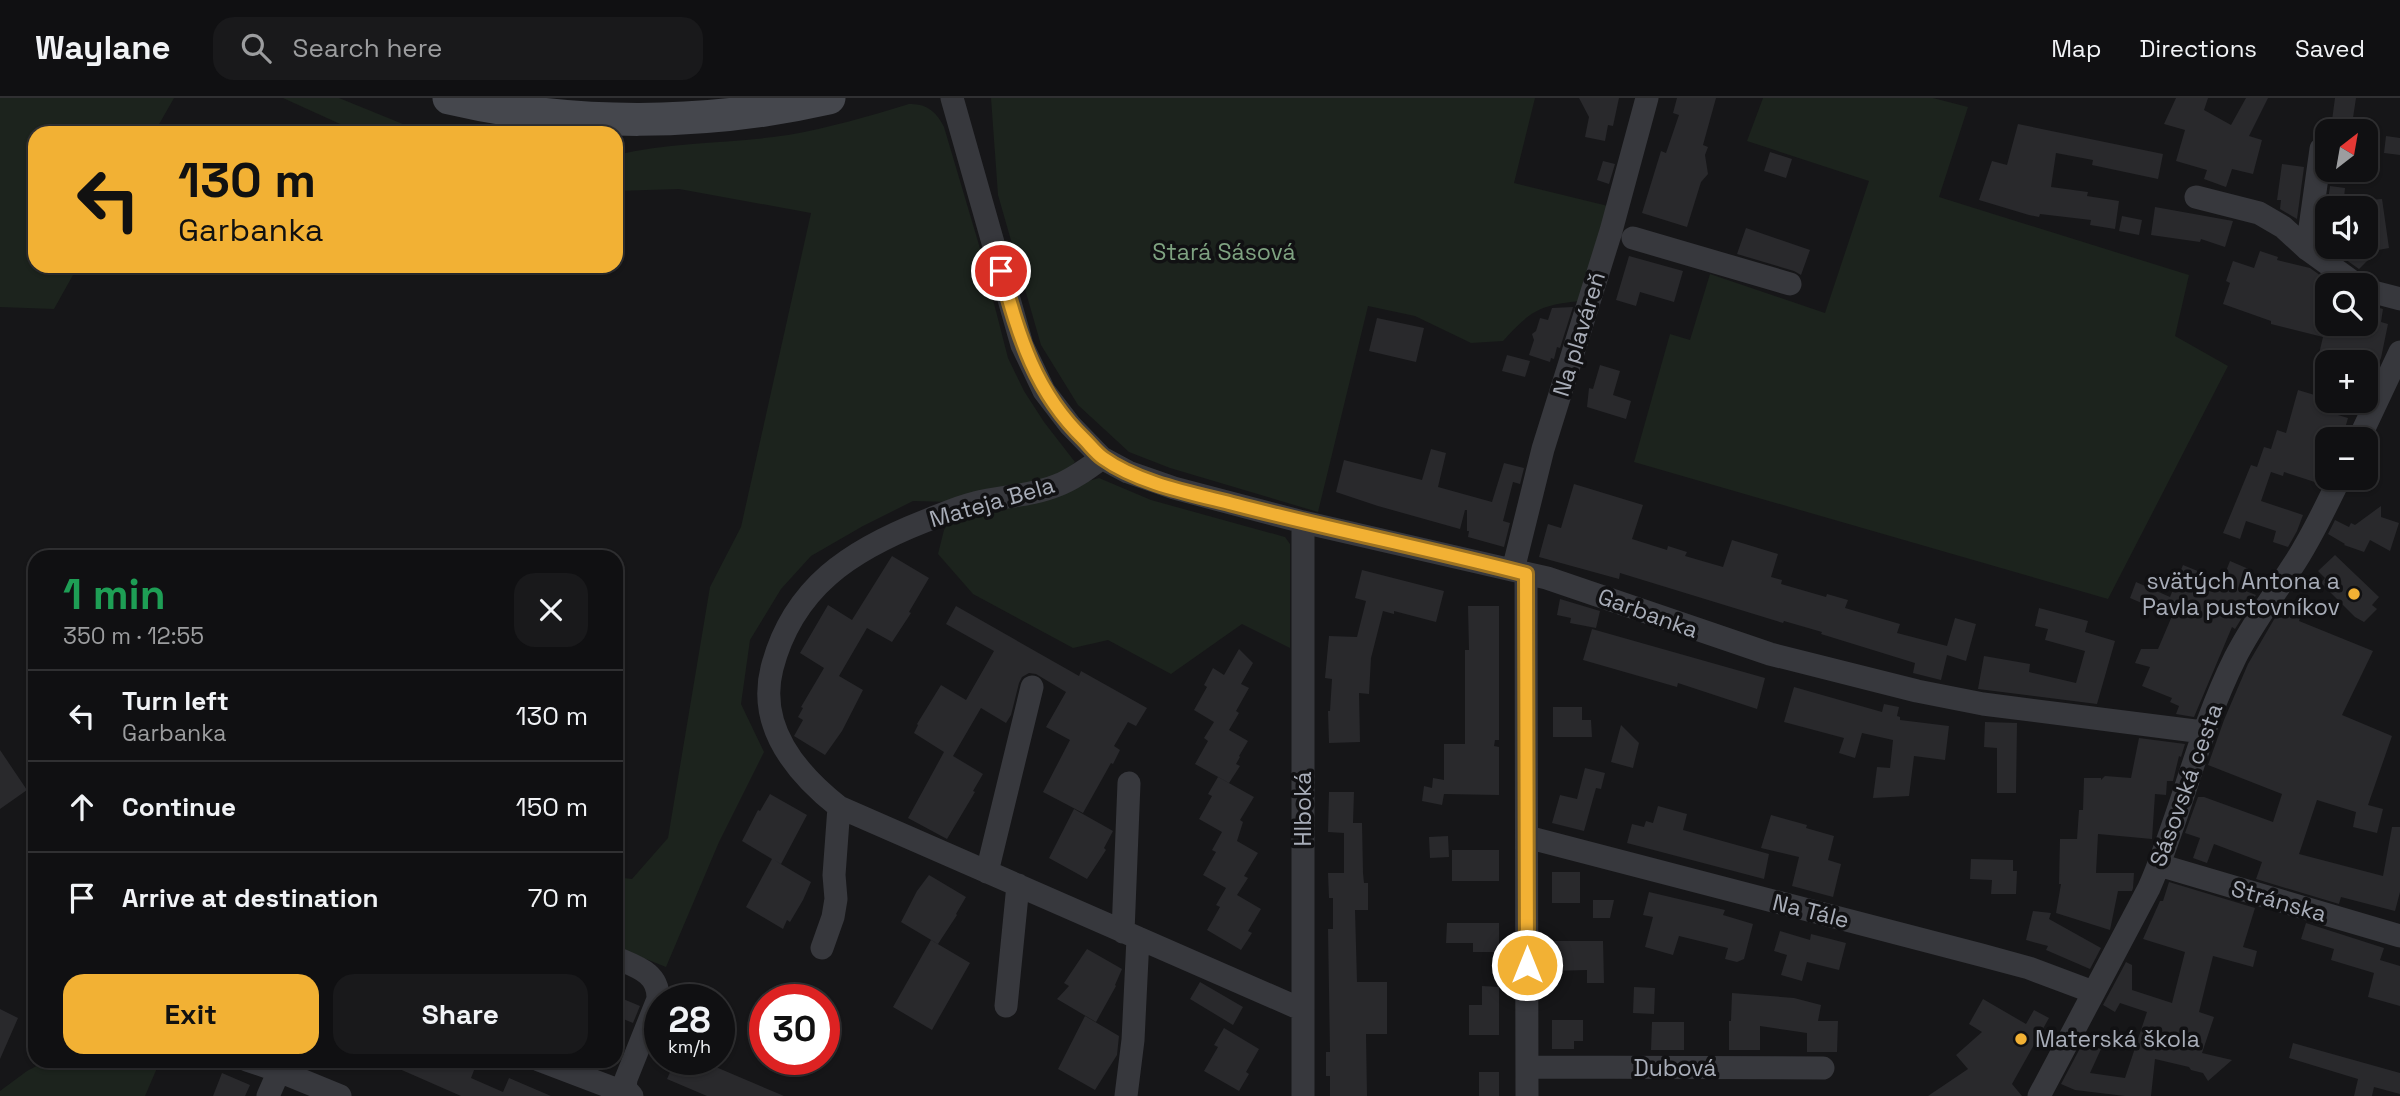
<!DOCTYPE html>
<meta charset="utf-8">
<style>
:root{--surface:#101012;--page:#19191b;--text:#f1f3f6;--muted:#9c9d9f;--line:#303032;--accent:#f2b134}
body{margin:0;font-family:"Space Grotesk",sans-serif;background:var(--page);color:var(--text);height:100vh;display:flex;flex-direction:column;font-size:26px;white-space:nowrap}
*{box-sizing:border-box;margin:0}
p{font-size:23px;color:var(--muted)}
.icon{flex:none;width:38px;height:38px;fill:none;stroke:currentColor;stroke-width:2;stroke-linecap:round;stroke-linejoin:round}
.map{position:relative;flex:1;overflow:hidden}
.drawer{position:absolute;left:28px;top:452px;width:595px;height:518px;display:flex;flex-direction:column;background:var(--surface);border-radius:21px;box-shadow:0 2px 5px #0004,0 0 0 2px var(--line)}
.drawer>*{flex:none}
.hud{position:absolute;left:28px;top:28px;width:595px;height:147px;border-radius:21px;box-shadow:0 2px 5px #0004,0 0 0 2px var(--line);background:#f2b134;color:#111;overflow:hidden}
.needle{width:46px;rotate:31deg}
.buttons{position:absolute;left:2315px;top:21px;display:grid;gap:14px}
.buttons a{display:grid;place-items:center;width:63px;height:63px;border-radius:14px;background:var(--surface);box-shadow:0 2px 5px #0004,0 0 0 2px var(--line);font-size:35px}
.speed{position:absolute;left:644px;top:886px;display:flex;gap:14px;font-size:35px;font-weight:700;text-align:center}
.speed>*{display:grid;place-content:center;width:91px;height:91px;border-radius:50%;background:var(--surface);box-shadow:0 2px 5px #0004,0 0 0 2px var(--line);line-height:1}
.speed small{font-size:18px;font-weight:400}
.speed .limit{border:10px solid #d22;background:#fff;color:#111}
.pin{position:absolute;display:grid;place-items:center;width:60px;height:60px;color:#fff;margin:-30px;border:4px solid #fff;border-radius:50%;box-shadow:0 2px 7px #0007}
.me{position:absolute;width:77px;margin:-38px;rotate:0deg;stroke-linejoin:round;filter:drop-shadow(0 0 5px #0008)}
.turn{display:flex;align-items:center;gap:24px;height:147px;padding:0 35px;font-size:32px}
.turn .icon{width:91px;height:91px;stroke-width:2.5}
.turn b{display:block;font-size:49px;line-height:60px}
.round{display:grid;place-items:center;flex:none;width:74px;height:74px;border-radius:21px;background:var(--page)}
.headline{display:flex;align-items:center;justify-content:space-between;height:119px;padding:0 35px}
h1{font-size:42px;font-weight:700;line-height:52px;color:#1e9e55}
.cta{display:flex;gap:14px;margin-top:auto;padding:14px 35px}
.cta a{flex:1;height:80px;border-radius:21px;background:var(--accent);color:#111;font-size:28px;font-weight:700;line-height:80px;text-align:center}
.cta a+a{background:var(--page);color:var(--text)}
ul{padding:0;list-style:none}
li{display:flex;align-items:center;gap:21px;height:91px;padding:0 35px;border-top:2px solid var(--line)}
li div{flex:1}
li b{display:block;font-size:26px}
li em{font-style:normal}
header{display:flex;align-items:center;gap:42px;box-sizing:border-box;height:98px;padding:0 35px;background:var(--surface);border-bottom:2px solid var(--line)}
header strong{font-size:33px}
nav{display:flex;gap:38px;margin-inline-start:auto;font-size:24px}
.search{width:490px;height:63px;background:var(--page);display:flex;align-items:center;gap:18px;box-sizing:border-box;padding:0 24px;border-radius:21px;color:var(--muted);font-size:26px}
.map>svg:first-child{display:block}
</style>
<header>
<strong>Waylane</strong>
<div class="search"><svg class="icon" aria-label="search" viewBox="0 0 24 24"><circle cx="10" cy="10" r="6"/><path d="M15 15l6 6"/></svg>Search here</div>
<nav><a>Map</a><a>Directions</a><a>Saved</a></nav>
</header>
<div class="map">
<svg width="2400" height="998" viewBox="0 0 2400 998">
<rect width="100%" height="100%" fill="#161618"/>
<path fill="#1c231d" d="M0,0H174L154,35H35V168H78L54,211L0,209Z
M283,0H339L425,35H360Z
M991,0H1535L1514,85L1608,108L1581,203C1540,207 1531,212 1503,243L1471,245L1415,218L1368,208L1318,414L1170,370L1129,354L1078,307L1041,247L998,97Z
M1763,0H1933L1968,9L1939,99L2189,177L2175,238L2228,268L2108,501L1634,364L1670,236L1690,242L1710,176L1825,215L1869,83L1747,43Z
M909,6C926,5 937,14 944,29L979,147L1008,260L1024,293L1044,324L1075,364L1063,377L951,404L913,403L863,428L811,458L781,491L750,542L741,606L764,654L719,744L666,869L616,849V779L632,781L668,740L710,489L741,429L811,115L679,91L616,93V57C672,43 731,46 788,37C828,30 870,18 909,6Z
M1099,380L1151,402L1285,439L1290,446V550L1242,526L1171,576L1108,542L1073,550L973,496L938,456L944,432L949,424Z
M46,963V962L160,963L145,998H0V993L27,973Z"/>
<path fill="#29292c" d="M1579,0H1619L1613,28L1608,27L1605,43L1585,39L1589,19Z
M1677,0H1716L1703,47L1708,49L1705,57L1708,76L1701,84L1687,129L1642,115L1661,53L1666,55L1679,17L1673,15Z
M2176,0H2208L2204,12L2231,27L2246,0H2268L2249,38L2262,42L2253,76L2232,71L2226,89L2204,81L2207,72L2176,63L2185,32L2164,26Z
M2335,0H2356L2351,33H2333V30H2331Z
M2018,26L2163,56L2158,81L2092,67L2093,62L2056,55L2051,89L2088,94L2087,98L2119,103L2115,131L2090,127L2091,122L2040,116L2039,119L2029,117L1979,102L1992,63L2007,67Z
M2386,38L2400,40V57L2384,55Z
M1770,54L1792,61L1786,80L1764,73Z
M1603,63L1615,66L1609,86L1597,82Z
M2282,66L2304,69L2297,121L2280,111L2281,102H2277Z
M2330,88L2345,90L2343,110H2328V125H2325Z
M2382,101L2389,150L2378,152L2359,171L2328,149H2374L2369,102Z
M2155,109L2233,123L2225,149L2201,141L2200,144L2151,137Z
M2122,118L2142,122L2139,137L2119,133Z
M1746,130L1810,152L1801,177L1794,173L1737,156Z
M2260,153L2278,159L2277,162L2310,170L2328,183V226H2366V206L2383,211L2381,224L2388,226L2381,260L2366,293V264H2332L2318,260L2323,239L2271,226V223L2223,206L2230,185L2226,183L2233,163L2254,170Z
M1629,158L1683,173L1674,204L1640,194L1636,208L1616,202Z
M1573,209L1560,250L1557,249L1554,261L1551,260L1550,264L1529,257L1534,242L1532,236L1536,233L1540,220L1548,222L1552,210Z
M1377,220L1424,230L1416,264L1369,253Z
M1507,257L1530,263L1525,279L1502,273Z
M1600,267L1620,273L1613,297L1631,303L1626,321L1587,309L1589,290L1593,291Z
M2298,292L2328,301V314L2348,320L2342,341H2328V373L2321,386L2284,374L2283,378L2271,374L2261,403L2303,417L2297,433L2288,449L2273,444L2276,433L2246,423L2240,441L2223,435L2251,367L2257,369L2264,349L2271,351L2277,332L2286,335Z
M1431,351L1446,355L1438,389L1492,404L1504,365L1524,370L1520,386L1513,384L1503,423L1510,425L1504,449L1468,439L1469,433H1467V412H1465L1460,431L1378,408L1336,394L1344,362L1422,382Z
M1574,386L1643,407L1632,441L1667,452L1668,448L1687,454L1685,458L1723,469L1732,442L1778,456L1771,479L1782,482L1781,486L1826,499L1827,496L1848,502L1845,510L1900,526L1897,535L1947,548L1955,520L1976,526L1966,563L1947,557L1941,582L1913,575L1915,565L1821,536L1822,534L1784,523L1783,525L1620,475L1619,481L1539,459L1548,426L1561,430Z
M2381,408V419L2399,425L2390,453L2370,442L2364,454L2344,447L2345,446L2328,436L2335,422L2349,429L2351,425L2355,427Z
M2335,457L2379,499L2372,507L2377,511L2364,524L2355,519L2321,485L2325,480L2318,473Z
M892,458L929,480L909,514L911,515L892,544L867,530L839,578L863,592L842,633L825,657L794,638L803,622L798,619L803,610L801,609L824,570L800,555L828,507L852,522Z
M2230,463L2251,472L2243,492L2256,497L2235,531L2232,529L2194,619L2176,616L2179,608L2170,604L2172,600L2142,588L2150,569L2135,565L2141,551H2158L2172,518L2130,500L2136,484L2170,499L2183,467L2222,483Z
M1362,472L1444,493L1436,524L1394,513V516L1383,513L1371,560L1369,596L1359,595L1360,644L1329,645L1328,613H1330L1332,581L1325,580L1329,538L1357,539L1366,503L1355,500Z
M1560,501L1600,513L1596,530L1570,525L1571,520L1557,517Z
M956,508L1079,578L1081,573L1147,610L1136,628L1128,624L1114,648L1120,652L1113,666L1111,665L1083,715L1043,694L1070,642L1046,629L1066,594L1036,576L1029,575L1022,579L1019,585L1011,617L1006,625L981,610L953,658L983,676L973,693L975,694L947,741L908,720L944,654L914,635L918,627L917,626L941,587L966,602L994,553L946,526Z
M1468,508H1499V642H1495L1494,648L1499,649V697L1444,696L1442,707L1422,703L1424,688L1432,690L1433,680L1444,682V646H1465V552H1469Z
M2039,510L2088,523L2085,534L2115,543L2097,606L1978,591L1984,558L2030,566L2029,574L2076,585L2085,553L2045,542L2048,531L2035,528Z
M2285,514L2300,520L2299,523L2373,553L2342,617L2392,638L2368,707L2383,711L2377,735L2353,729L2356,714L2317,702L2299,756L2383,778L2392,729H2400V794L2395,813L2341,799L2339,806L2256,781L2262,764L2214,746L2207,765L2193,760L2200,740L2185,735L2198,699H2204L2273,724L2282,696L2208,667L2224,622L2248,566L2276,518L2281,520Z
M1592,531L1765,580L1757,611L1678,585L1677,589L1583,562Z
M1239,551L1253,565L1241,586L1249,590L1236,613L1239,615L1229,632L1248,643L1239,658L1240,659L1236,666L1240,668L1229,685L1195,666L1208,643L1204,640L1214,624L1194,612L1207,589L1204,587L1213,570L1224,577Z
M1794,589L1882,614L1884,606L1899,609L1897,618L1900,619V622L1949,628L1945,662L1914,658L1909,698L1873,700L1877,669L1890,670L1893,642L1862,635L1855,660L1839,655L1844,640L1784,624Z
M1553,609H1582V622H1591L1592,639H1553Z
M1985,624L2017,625L2016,695H1997V650L1984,649Z
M1621,627L1639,645L1633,670L1611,664Z
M2139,640L2185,646L2181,659L2179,658L2173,683H2167L2166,697L2155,696L2152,741L2098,736L2096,775H2134L2133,790L2132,793H2118L2110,832L2056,815L2061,786H2059L2060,741H2077L2079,712H2083L2084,680H2101V682L2105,678L2131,680Z
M0,652L27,692L0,711Z
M1585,670L1605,675L1601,691L1596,690L1584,733L1552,725L1560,697L1577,701Z
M1218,679L1254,699L1240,722L1243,724L1237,743L1258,755L1244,778L1248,780L1237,797L1261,811L1248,833L1252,835L1241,852L1207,832L1220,809L1216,807L1226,790L1203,777L1216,754L1212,752L1222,734L1199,721L1212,698L1208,696Z
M1329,694H1354L1353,725H1362L1363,775L1364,785H1368V812H1355L1357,884H1387V936H1366L1367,998H1330V978H1326V954H1330L1328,831H1333V800H1329L1328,775H1344V735L1328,734Z
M770,696L807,717L781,766L774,762L811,784L803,802L790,824L787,822L783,831L746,809L772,761L742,743L758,712L760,713Z
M1658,708L1687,716L1683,732L1769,756L1764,781L1627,745L1632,726L1644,729L1646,723L1653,725Z
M1074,711L1113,733L1104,750L1106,752L1087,781L1049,760Z
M1771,717L1807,727L1806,730L1834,738L1828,762L1841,766L1833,799L1792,788L1799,759L1761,750Z
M1448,738L1449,759L1430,760L1429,739Z
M1452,752H1499V783H1452Z
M1971,761L2013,762V773H2017L2016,796H1991L1992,782L1970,781Z
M1552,774H1580V805H1552Z
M929,777L966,799L956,816L957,817L938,846L901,824L917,793Z
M2169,784L2255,810L2243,849L2257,853L2253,869L2213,858L2199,914L2214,919L2202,955L2232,962L2208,983L2203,975L2191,972L2189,969L2155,961L2151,998H2125L2075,992L2061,986L2087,937L2098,943L2095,949L2101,951L2090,975L2125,980L2147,914L2120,905L2115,914L2103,907L2126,864L2132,867V892L2172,905L2185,854L2143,841L2160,803H2163Z
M1649,794L1725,812L1723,817L1753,826L1744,861L1737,864L1725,861L1728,850L1679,838L1673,857L1645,849L1653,819L1643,817Z
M1593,802H1614L1610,820H1593Z
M2033,813L2051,815L2049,821L2101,850L2090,871L2046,852L2048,848L2026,842Z
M1447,825H1499V854H1473V845H1446Z
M2306,825L2384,850L2380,862L2400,868V908L2368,899L2374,875L2331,862L2334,851L2301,841Z
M1780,833L1810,842L1811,836L1846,845L1839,872L1807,864L1802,883L1781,877L1787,857L1774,853Z
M931,842L970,865L932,932L893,909Z
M1552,843H1603L1604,885H1587V872L1551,873Z
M1087,851L1122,871L1115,887L1116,888L1096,924L1057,901L1069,888L1064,885Z
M1200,884L1243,909L1233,927L1190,901Z
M1482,888L1499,889V937H1469V907H1482Z
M1634,889L1655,890L1654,916L1633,915Z
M1732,895L1794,900L1821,907L1818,923H1838L1837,954H1807V935L1760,928V952H1729V923H1731Z
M616,898L640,908L633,925L616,918Z
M1983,901L2026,926L2034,912L2049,920L2012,986L2022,998H1928L1968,971L1956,957L1982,934L1969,926Z
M0,911L18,920L0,961Z
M1085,918L1119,938L1117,957L1095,992L1058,971Z
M1552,922H1583V943H1574V951H1552Z
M1652,924H1684V952H1651Z
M1224,930L1259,951L1246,974L1249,976L1239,993L1204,973L1218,949L1214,947Z
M2293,945L2400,975V996L2374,989L2372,998H2354L2358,981L2289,960Z
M676,961H706L704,964L784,998H707L667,981Z
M379,962H478L471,980L503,994L509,980L551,998H461Z
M1479,974H1499V998H1479Z
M222,975L250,987L245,998H213Z"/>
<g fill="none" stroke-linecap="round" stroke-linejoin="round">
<path stroke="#37383d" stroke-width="23" d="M952,0L1022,247L1044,293L1070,327L1102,360L1128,374L1174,390L1303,424L1547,480L1770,556L1917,593L1983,606L2203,634
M2196,99L2259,115L2283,129L2307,151L2357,187
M1633,140L1790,186
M2307,151L2321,51
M2366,192L2400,201
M2359,341L2400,254
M1102,360C1088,370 1074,381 1058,387C1032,398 1002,398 975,405C958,409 941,417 925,423C851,452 793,489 772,570C757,629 796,675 839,709L1303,912
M1303,424V998
M1513,472L1543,351L1611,133L1647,0
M1526,476L1527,998
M1527,739L1981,857L2029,870L2093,894
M2159,767L2400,838
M987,774L1032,589
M1123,834L1129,685
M822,850L833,819L836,801L834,777L839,709
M616,860C637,869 659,875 658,901L626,981L625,990L632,998
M1006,908L1018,787
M247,962L279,973L340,998
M539,962L631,997
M1527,969L1823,970
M268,998L279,973
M1126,998L1133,942L1138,840
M2039,998L2149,790C2182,715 2198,634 2235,560C2251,528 2273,499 2292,469C2311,441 2325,410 2340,380"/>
<path stroke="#45474d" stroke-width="33" d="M449,0C572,29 706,28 829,0"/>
</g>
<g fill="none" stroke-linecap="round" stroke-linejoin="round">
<defs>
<path id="route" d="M1001,173C1019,237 1034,293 1084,341C1090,347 1096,355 1103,360C1139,386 1195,396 1237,407C1333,432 1430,451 1526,476L1527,867"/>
</defs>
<use href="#route" stroke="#9d7322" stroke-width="18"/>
<use href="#route" stroke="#f2b134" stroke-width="12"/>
</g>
<g fill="#f2b134" stroke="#111113" stroke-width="2.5">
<circle cx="2354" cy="496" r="7"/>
<circle cx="2021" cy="941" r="7"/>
</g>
<g text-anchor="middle" stroke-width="7" stroke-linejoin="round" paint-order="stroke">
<g font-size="23" fill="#7fa381" stroke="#111113">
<text x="1224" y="162">Stará Sásová</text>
</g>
<g font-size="23" fill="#a8adb8" stroke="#111113">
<text transform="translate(1579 236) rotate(-73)" y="8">Na plaváreň</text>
<text transform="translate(992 404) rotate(-16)" y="8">Mateja Bela</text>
<text transform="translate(1648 515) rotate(20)" y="8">Garbanka</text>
<text transform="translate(2186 687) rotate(-70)" y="8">Sásovská cesta</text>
<text transform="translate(1303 711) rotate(-90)" y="8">Hlboká</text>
<text transform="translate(2279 803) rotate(16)" y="8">Stránska</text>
<text transform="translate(1811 813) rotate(14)" y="8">Na Tále</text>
<text x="1675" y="978">Dubová</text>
</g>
<g font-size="23" fill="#a8adb8" stroke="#111113" text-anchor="end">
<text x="2340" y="491">svätých Antona a<tspan x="2340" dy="26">Pavla pustovníkov</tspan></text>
<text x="2035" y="949" text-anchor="start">Materská škola</text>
</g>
</g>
</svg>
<div class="buttons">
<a><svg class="needle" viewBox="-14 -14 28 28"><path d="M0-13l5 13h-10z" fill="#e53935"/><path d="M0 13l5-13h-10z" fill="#9c9d9f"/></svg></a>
<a><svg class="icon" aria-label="sound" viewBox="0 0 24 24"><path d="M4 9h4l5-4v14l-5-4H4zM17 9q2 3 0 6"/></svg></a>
<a><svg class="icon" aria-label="search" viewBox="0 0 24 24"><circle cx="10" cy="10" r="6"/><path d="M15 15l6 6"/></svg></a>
<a>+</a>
<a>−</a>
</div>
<div class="speed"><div>28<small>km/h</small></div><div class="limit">30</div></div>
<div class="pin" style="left:1001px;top:173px;background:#d93025"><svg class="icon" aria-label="arrive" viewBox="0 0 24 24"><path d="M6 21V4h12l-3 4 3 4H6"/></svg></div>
<svg class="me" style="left:1527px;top:867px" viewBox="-20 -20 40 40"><circle r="17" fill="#f2b134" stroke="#fff" stroke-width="3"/><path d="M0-11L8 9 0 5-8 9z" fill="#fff"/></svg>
<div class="hud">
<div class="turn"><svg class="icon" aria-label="left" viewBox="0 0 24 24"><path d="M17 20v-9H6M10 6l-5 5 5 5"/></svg><div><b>130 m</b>Garbanka</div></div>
</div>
<section class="drawer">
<div class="headline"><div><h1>1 min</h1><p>350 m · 12:55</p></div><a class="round"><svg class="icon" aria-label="close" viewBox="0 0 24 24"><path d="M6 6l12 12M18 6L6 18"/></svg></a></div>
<ul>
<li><svg class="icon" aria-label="left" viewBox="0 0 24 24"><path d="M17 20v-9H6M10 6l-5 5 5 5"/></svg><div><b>Turn left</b><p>Garbanka</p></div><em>130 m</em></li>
<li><svg class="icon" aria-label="ahead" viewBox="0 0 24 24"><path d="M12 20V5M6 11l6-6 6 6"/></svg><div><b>Continue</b></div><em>150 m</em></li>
<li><svg class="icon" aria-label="arrive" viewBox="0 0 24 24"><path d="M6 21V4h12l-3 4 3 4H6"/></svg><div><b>Arrive at destination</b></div><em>70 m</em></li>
</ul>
<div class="cta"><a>Exit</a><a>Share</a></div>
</section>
</div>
